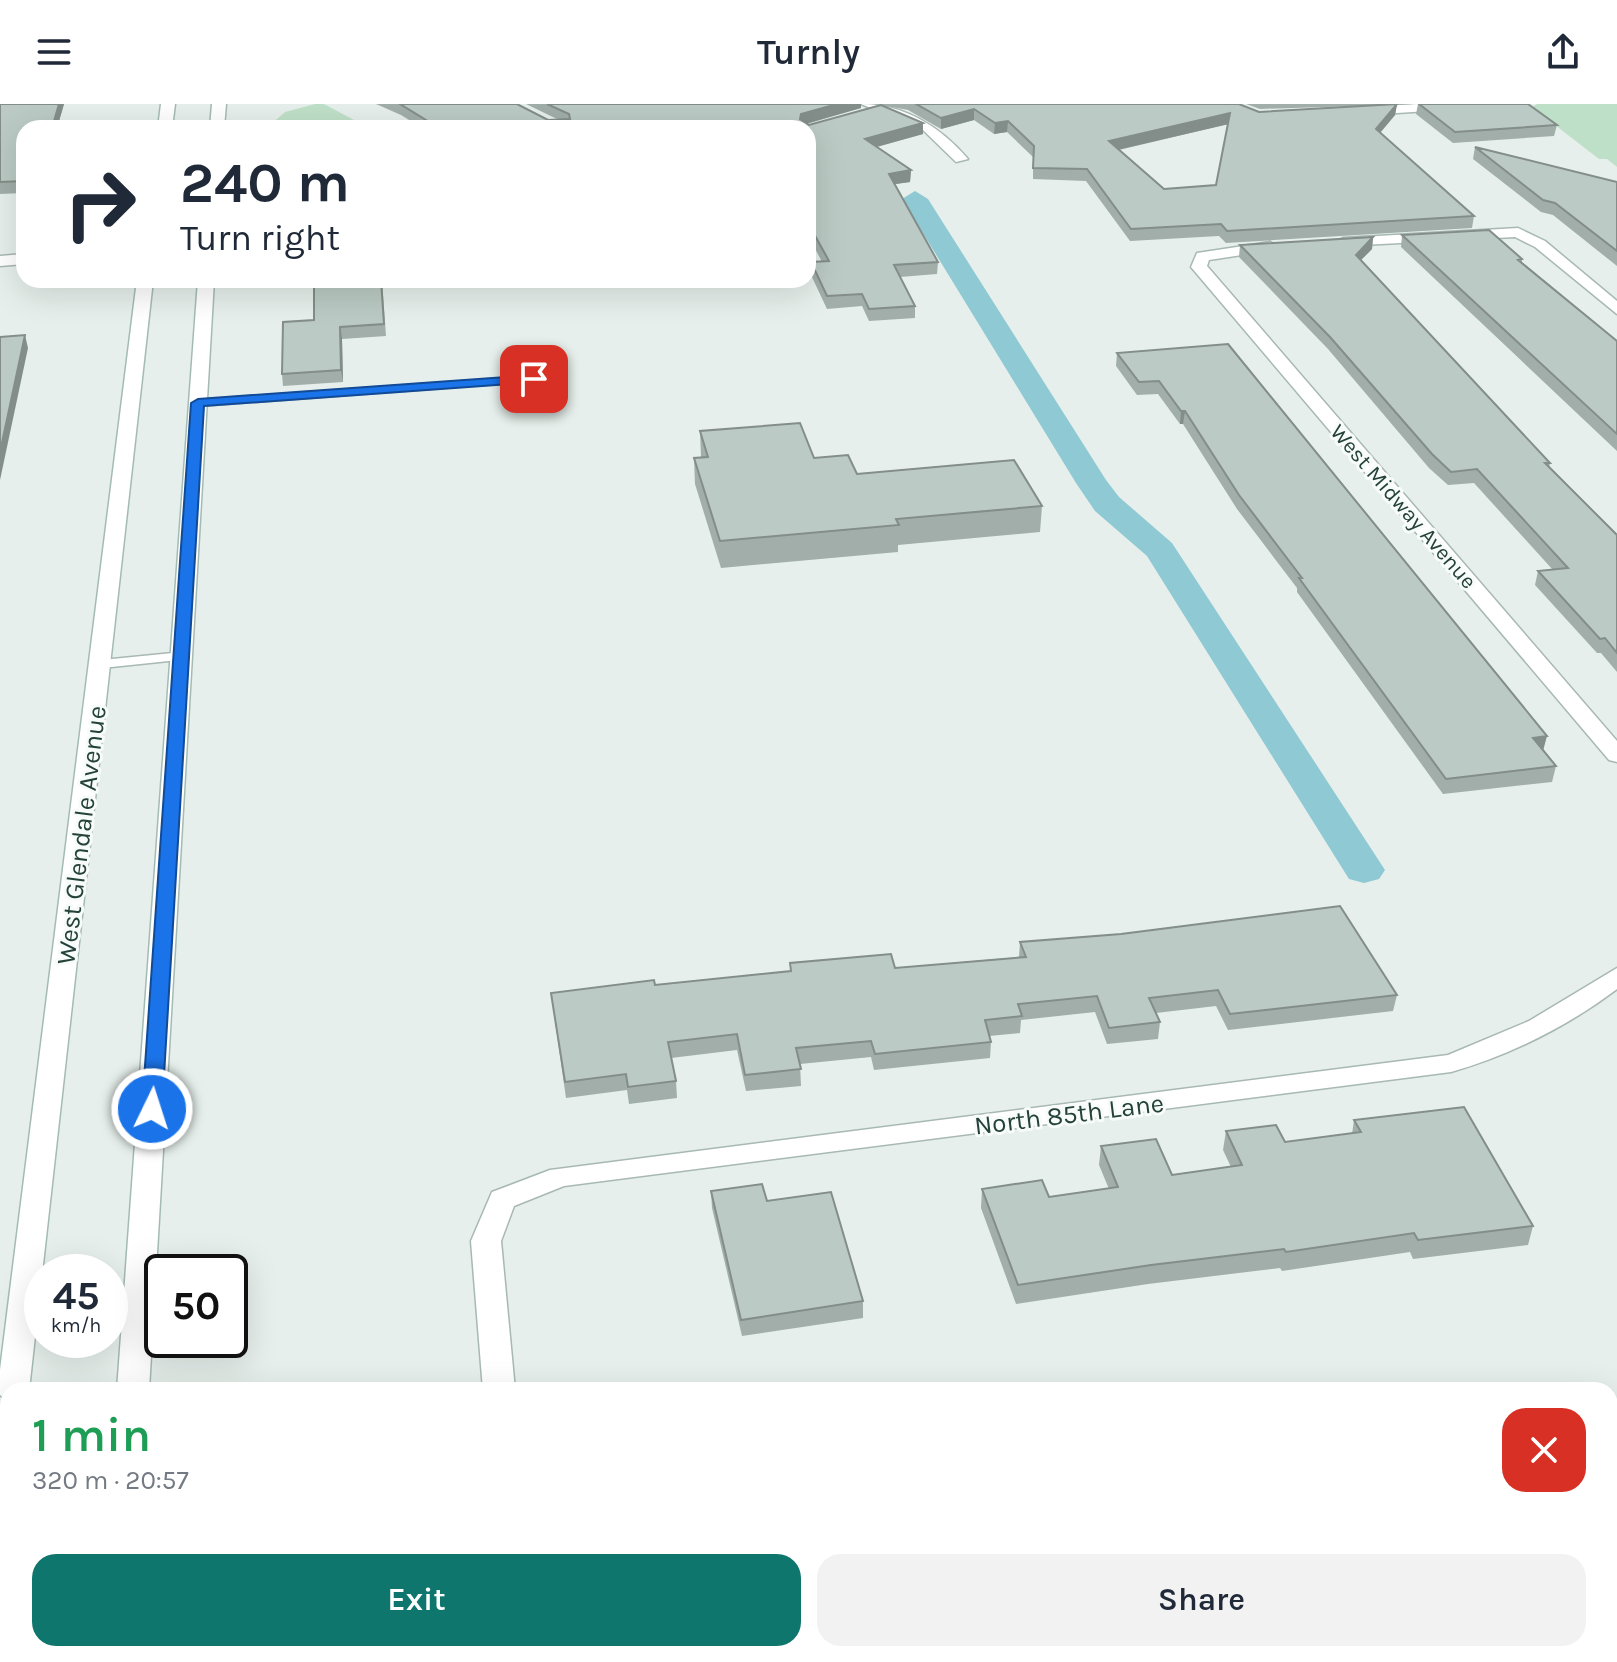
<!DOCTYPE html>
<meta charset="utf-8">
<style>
:root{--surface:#fff;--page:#f2f2f3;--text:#1f2937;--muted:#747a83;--accent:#0f766e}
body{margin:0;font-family:Karla,sans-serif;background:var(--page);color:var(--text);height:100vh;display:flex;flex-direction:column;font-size:30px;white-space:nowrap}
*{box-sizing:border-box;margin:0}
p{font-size:26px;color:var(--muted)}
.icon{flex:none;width:44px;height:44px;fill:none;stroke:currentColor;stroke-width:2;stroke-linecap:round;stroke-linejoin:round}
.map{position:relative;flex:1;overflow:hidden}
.drawer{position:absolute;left:0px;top:1278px;width:1618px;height:280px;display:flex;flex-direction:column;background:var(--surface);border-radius:24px 24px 0 0;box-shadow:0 8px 32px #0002}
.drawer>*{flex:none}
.guide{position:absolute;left:16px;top:16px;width:800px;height:168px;border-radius:24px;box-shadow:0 8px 32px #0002;background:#fff;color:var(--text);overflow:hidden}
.speed{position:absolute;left:24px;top:1150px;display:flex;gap:16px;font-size:40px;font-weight:700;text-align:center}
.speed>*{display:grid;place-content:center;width:104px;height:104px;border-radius:50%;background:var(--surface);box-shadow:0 8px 32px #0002;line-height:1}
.speed small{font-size:20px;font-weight:400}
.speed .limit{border:4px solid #111;border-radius:12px;background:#fff;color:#111}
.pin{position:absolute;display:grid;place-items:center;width:68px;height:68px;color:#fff;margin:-34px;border-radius:16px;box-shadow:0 4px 12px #0006}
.me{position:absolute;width:88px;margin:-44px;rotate:4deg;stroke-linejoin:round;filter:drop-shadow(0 0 6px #0008)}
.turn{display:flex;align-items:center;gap:28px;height:168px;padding:0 32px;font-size:36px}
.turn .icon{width:104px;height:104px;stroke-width:2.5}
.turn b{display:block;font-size:56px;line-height:68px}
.round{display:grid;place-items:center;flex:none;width:84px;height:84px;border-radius:24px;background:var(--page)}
.summary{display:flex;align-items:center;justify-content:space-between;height:136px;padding:0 32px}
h1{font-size:48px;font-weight:600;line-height:60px;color:#1e9e55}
.cta{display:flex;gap:16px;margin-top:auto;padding:16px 32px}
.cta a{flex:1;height:92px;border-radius:24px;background:var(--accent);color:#fff;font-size:32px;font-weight:600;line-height:92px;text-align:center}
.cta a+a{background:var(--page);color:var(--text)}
header{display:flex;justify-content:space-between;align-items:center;height:104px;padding:0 32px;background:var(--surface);font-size:36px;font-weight:600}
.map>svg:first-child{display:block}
</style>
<header><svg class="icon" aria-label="menu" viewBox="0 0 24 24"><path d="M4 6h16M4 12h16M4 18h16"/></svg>Turnly<svg class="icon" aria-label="share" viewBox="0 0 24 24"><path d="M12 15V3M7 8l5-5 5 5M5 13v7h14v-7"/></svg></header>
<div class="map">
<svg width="1617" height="1558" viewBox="0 0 1617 1558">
<rect width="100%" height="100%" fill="#e6efeb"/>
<path fill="#bfe0c8" d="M315,0H324L369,24H267L285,8Z
M1537,0H1617V63L1607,55H1599L1542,11L1524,8Z"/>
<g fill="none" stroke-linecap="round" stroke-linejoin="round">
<path fill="#8ec9d4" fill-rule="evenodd" d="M915,87L928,95L1106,376L1119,393L1172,439L1385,766L1379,775L1364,779L1349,775L1147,452L1095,407L1076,379L902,95Z"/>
<defs>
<path id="lane" d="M534,272L538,273V277L198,302L192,299L198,296Z
M183,548L188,549L190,552L188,555L102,564L95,560L102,556Z"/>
<path id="street" d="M861,0C904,0 941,23 968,55L956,58L922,25Z
M1414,0H1482L1475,4L1366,11L1359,7L1366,3Z
M1518,124L1545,137L1617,197V210L1535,143L1515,133L1343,142L1336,138L1343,134Z
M1270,138L1278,143L1275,146L1209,156L1207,162L1617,637V658L1609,656L1191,163L1197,149Z
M24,150V160L0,162V152Z
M1617,864V885C1568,922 1510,951 1451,968L564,1082L514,1102L501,1137L515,1286H483L471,1137L492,1088L550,1066L1448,951L1529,917Z
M440,1550H474L476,1558H442Z
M541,1550H578L581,1558H544Z
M782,1550H861L858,1558H779Z
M1485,1550H1520L1523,1558H1488Z"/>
<path id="secondary" d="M161,0H175L172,24H158Z
M212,0H226L224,24H210Z
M137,176H153L29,1286H8V1297L0,1291V1266Z
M198,176H214L149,1286H117Z
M8,1315V1406L0,1408V1318Z
M97,1550H131V1558H97Z"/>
</defs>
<use href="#lane" stroke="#a8b8b2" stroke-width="3"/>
<use href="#street" stroke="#a8b8b2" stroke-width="3"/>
<use href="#secondary" stroke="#a4bbb3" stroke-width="3"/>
<use href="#lane" fill="#fff" fill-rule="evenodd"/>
<use href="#street" fill="#fff" fill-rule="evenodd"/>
<use href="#secondary" fill="#fff" fill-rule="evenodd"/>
</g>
<path fill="#a1aea9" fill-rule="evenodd" d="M0,0H64L57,24H24V89L0,90Z
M376,0H517L548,16L557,15L526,0H861V4L807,20L809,21L923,30L877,43L911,66L910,78L895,80L938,158L937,170L900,173L915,202V214L869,217L862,202L827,205L811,171V158H822L808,131V24H422L401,11Z
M876,0H1239L1259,8L1385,1L1260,5L1246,0H1528L1557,21L1554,32L1453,39L1416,10L1418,0L1397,1L1395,11L1380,29L1474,112L1472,124L1226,139L1219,132L1130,137L1086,77L1033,75V53L1007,28L994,30L974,16L941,25L908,6ZM1228,20L1216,81L1164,85L1119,46Z
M1475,43L1617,78V162L1553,111L1541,108L1473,55Z
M1402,131L1522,155V158L1617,237V347L1401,143Z
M1373,133L1372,145L1361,156L1550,359L1549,364L1617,431V568L1601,549H1597L1535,481L1538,467L1553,466L1474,379L1448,381L1429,364L1328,245L1239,153L1240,141Z
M382,176L386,232L342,235L343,278L283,282L282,270L314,216Z
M1228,240L1556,662L1552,678L1443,690L1297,488V484L1237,405L1183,320H1180L1158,290L1137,291L1116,262L1117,249Z
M700,327L814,354L857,370L1042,402L1040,428L898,441V448L721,464L695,380L694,354L701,353Z
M1020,838L1397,891L1393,907L1228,926L1216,902L1156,909L1160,918L1158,935L1107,940L1095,908L1021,916L1020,929L989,932L991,938L990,954L874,966L871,953L800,960L801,982L746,987L737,946L671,954L676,977L677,994L629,1000L627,986L566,994L551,889L655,881L790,867V859L895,864L1019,853Z
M1354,1016L1533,1122L1528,1141L1413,1155L1410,1148L1282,1167L1280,1164L1148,1180L1016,1200L981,1104L982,1085L1049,1093L1109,1085L1099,1061L1101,1042L1172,1071L1231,1063L1223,1046L1226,1027L1285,1038L1352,1030Z
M711,1087L767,1097L863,1197V1214L742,1232L712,1104Z"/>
<path fill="#838d89" d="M59,0H64L57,24H52Z
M837,0H861V4L801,21L800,15L801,10Z
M1397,0L1395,11L1374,36L1376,25Z
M974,5V16L941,25V14Z
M1230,9L1229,20L1108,48L1109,37Z
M1008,17L1007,28L994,30L995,19Z
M923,19V30L865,46V35Z
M911,66L910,78L889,81V70Z
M1373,133L1372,145L1354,163L1356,151Z
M340,223L342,235L343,278L341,266Z
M25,231L28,244L0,376V348Z
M1181,307H1185L1183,320H1180Z
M1547,632L1543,647L1533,634Z"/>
<path fill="#bbcac4" stroke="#838d89" stroke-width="2" fill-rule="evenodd" d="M0,0H59L52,24H24V77L0,78Z
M400,0H517L548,16L570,15L569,10L547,0H837L801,10L800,15L809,21L881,1L923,19L865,35L911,66L889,70L938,158L894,161L915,202L869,205L862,190L827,192L811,158L829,157L808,119V24H439Z
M916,0H1239L1259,8L1397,0L1376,25L1474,112L1227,127L1221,120L1131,125L1087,65L1033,64L1034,42L1008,17L995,19L974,5L941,14ZM1230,9L1216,81L1164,85L1109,37Z
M1419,0H1528L1557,21L1455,28Z
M1475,43L1617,78V147L1555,99L1543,96Z
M1489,126L1522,155L1518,156L1617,237V330L1402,131Z
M1373,133L1356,151L1550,359H1545L1617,431V549L1605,534L1600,535L1538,467L1568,464L1477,365L1451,368L1432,350L1330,233L1240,141Z
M314,176H381L384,220L340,223L341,266L282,270L283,218L314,216Z
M25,231L0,348V233Z
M1228,240L1547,632L1533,634L1556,662L1446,675L1299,474H1302L1239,391L1185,307H1181L1159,277L1139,278L1117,249Z
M800,319L814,354L848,351L857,370L1014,356L1042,402L896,415L899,421L720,437L694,354L708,353L700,327Z
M1340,802L1397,891L1230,910L1218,886L1149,894L1160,918L1109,924L1097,892L1018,900L1022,912L985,916L991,938L875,950L871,937L796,944L801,965L745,971L737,930L668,938L676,977L628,983L626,970L565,978L551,889L654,876L655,881L791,867L790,859L891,850L895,864L1026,853L1020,838L1121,830Z
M1464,1003L1533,1122L1418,1136L1414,1129L1286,1148L1284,1145L1151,1161L1018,1181L982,1085L1042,1076L1049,1093L1118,1083L1101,1042L1156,1035L1172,1071L1242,1061L1226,1027L1276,1021L1285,1038L1361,1028L1354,1016Z
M762,1080L767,1097L831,1088L863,1197L741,1216L711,1087Z"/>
<path fill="#1a73e8" stroke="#114b97" stroke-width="2" d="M534,271L541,275L539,278L204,302L162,1005L159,1010H145L142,1005L191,299L198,295Z"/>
<g text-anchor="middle" stroke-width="6" stroke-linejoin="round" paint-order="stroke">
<g font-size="22" fill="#24423a" stroke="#f7fbf9">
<text transform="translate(1404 402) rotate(49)" y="8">West Midway Avenue</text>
</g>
<g font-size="26" fill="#24423a" stroke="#f7fbf9">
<text transform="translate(81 731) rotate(-83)" y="9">West Glendale Avenue</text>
<text transform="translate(1069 1010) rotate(-7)" y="9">North 85th Lane</text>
</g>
</g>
</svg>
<div class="speed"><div>45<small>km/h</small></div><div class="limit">50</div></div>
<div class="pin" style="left:534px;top:275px;background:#d93025"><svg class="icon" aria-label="arrive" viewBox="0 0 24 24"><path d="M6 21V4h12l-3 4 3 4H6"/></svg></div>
<svg class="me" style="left:152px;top:1005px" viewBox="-20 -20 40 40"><circle r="17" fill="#1a73e8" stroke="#fff" stroke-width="3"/><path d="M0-11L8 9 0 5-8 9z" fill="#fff"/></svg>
<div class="guide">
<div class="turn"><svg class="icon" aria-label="right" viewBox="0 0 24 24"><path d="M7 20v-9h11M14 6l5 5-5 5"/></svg><div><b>240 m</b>Turn right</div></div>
</div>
<section class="drawer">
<div class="summary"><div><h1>1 min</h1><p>320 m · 20:57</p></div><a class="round" style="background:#d93025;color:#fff"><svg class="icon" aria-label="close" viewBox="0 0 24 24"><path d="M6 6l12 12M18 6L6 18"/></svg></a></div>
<div class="cta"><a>Exit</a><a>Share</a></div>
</section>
</div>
